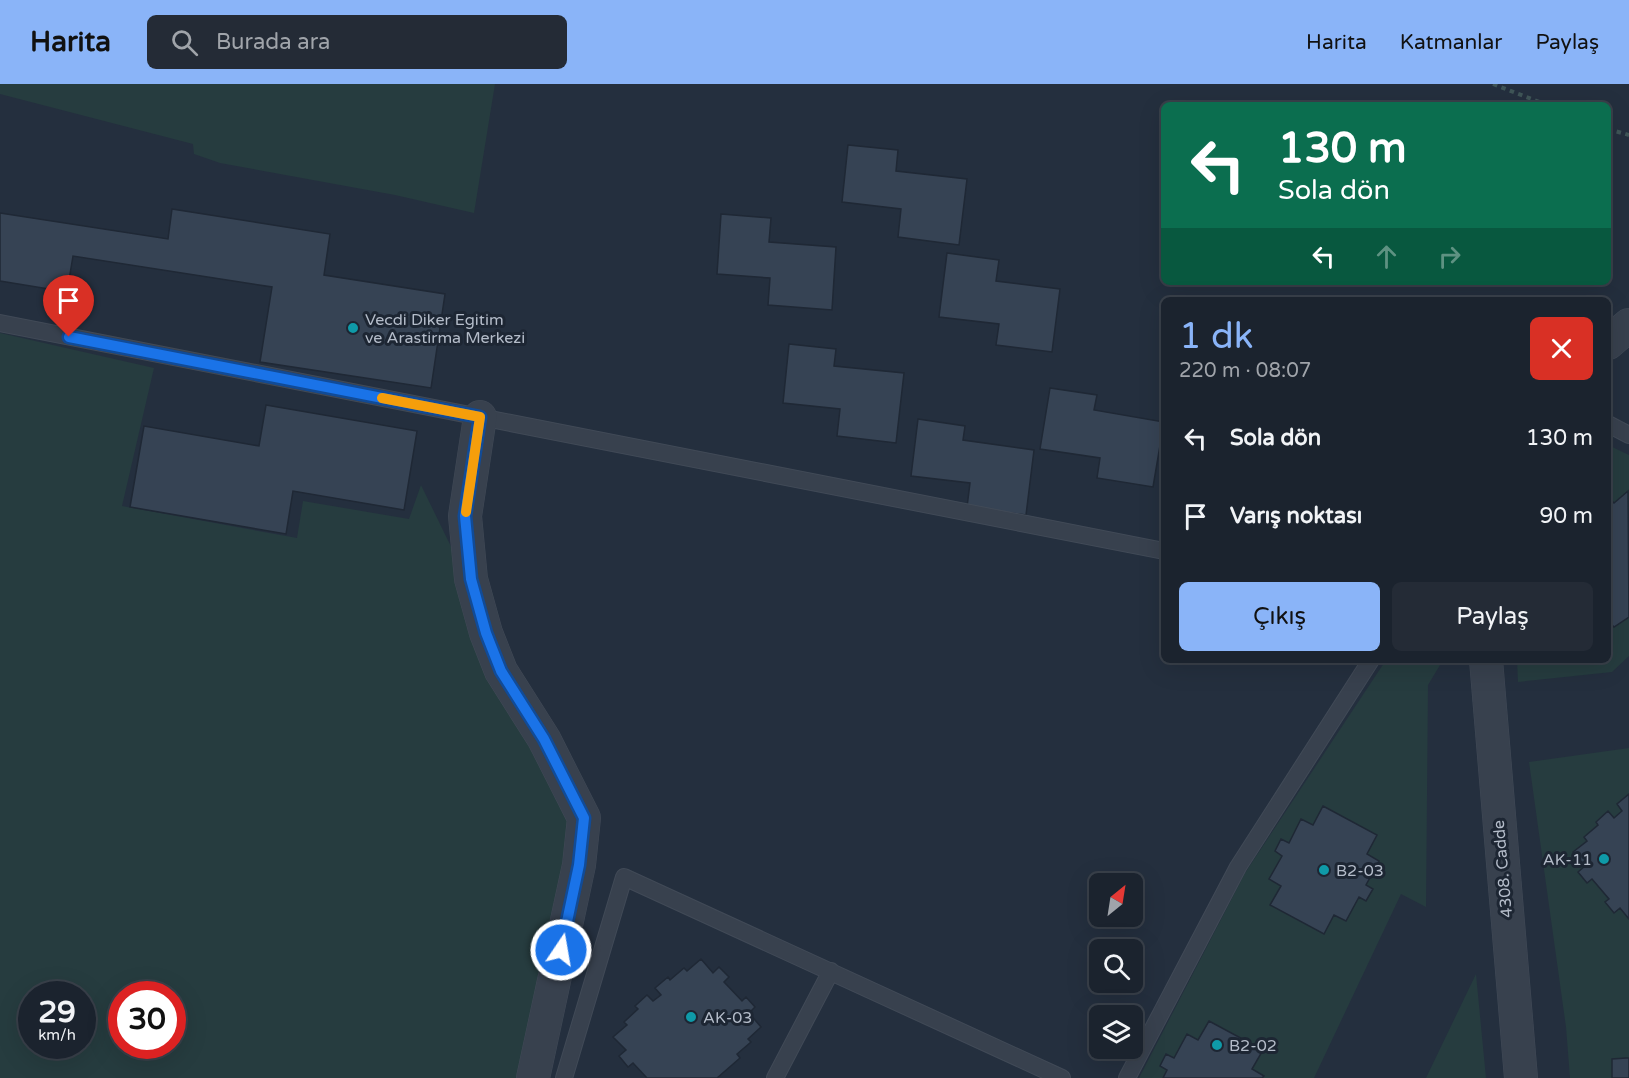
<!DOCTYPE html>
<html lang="tr">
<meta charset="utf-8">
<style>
:root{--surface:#1b232e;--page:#242b36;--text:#f1f3f6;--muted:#a0a4aa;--line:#39404a;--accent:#8ab4f8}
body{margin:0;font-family:"Varela Round",sans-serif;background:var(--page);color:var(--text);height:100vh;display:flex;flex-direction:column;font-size:22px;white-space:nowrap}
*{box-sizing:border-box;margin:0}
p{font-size:20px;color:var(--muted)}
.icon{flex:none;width:33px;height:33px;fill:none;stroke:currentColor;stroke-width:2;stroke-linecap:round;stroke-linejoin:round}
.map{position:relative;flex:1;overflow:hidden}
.sheet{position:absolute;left:1161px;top:213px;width:450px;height:366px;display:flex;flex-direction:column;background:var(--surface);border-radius:9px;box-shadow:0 6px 24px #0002,0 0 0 2px var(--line)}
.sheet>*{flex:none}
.banner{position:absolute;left:1161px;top:18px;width:450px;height:183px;border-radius:9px;box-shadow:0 6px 24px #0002,0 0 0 2px var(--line);background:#0b6e4f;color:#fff;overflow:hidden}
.needle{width:39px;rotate:30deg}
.buttons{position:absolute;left:1089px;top:789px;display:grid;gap:12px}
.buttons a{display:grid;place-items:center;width:54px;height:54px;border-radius:9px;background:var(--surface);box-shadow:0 6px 24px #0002,0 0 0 2px var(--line);font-size:30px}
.speed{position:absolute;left:18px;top:897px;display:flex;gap:12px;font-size:30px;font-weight:700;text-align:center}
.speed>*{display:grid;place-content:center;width:78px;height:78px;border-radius:50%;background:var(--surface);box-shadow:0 6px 24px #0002,0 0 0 2px var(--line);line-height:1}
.speed small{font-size:15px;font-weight:400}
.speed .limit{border:9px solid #d22;background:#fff;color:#111}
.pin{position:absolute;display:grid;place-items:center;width:51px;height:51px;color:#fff;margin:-62px -26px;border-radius:50% 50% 50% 0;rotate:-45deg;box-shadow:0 0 6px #0007}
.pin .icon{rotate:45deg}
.me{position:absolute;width:66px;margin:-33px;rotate:12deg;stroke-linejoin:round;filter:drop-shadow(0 0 4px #0008)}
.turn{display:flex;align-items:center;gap:21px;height:126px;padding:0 18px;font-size:27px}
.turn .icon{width:78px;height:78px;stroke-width:2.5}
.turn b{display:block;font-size:42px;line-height:51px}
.lanes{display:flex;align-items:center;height:57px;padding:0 18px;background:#0003;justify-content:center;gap:30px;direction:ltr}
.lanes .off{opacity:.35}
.round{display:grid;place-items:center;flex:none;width:63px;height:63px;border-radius:9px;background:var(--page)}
.summary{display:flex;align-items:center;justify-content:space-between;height:102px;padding:0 18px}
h1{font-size:36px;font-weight:600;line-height:45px;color:var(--accent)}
.button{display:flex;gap:12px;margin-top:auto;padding:12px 18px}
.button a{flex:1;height:69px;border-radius:9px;background:var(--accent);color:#111;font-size:24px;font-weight:600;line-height:69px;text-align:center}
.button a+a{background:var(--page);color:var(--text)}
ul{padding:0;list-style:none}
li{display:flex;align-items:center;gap:18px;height:78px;padding:0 18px}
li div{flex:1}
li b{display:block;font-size:22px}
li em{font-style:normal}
header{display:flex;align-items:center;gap:36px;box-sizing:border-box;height:84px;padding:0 30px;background:var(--accent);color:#111}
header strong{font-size:28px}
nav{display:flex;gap:33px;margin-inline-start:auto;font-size:21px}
.search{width:420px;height:54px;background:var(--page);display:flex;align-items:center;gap:15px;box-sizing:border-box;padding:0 21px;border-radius:9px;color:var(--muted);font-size:22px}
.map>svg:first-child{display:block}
</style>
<header>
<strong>Harita</strong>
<div class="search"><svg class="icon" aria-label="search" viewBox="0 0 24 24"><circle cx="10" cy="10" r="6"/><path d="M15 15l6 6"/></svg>Burada ara</div>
<nav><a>Harita</a><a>Katmanlar</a><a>Paylaş</a></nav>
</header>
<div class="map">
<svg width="1629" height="994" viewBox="0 0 1629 994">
<rect width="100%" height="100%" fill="#242f3e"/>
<path fill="#263c3f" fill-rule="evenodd" d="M0,0H495L474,129L395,111L220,79L194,70L193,60L0,10Z
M0,249L154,284L122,422L297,454L303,417L409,435L421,401L459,479L575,740L523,994H0ZM32,910H82V962H32ZM122,910H172V962H122Z
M1608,361L1629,371V572L1612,588L1518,598L1517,576H1608Z
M1386,576H1443L1428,601L1426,823L1401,810L1314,994H1139L1245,789Z
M1629,664V994H1570L1566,943L1529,678Z
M1476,890L1486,994H1426Z"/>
<path fill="#364354" stroke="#1f2835" stroke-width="1.5" d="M848,61L898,66L896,87L967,95L959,161L898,153L901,125L842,118Z
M172,125L330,150L324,191L445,210L431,304L260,278L272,203L73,172L67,208L0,197V129L168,155Z
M721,130L771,134L769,158L836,163L832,226L768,221L770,194L717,190Z
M947,169L999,176L996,197L1060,205L1052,268L996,261L999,240L939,233Z
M789,260L836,265L834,282L904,289L896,359L837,352L840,325L783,319Z
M1050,304L1097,311L1094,326L1164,338L1153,403L1097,394L1100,374L1040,365Z
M266,321L417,347L404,426L293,407L286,450L130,423L144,342L259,362Z
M918,335L965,342L963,356L1034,366L1026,431L967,423L970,399L911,392Z
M1628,407L1629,533L1614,543L1608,537V418L1611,416L1614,419Z
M1629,710V835L1620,824L1614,829L1605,818L1609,815L1592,795L1587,799L1578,788L1585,782L1573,768L1587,757L1584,753L1598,741L1596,738L1608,727L1614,734L1622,727L1617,720Z
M1323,722L1377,751L1367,770L1379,777L1366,801L1373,805L1366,817L1359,813L1346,837L1334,831L1324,850L1270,821L1281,802L1269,795L1282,772L1275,767L1281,755L1289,759L1301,735L1313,741Z
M701,875L713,889L719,883L729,893L724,898L742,917L746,913L755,923L749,929L761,943L748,955L751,958L737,970L740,974L717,994H647L633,979L628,983L619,972L626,966L613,953L627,941L624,938L638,925L635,922L647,911L653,917L661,911L655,904L668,893L670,896L684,884L687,887Z
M1209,937L1263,966L1252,985L1264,992L1262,994H1163L1167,986L1160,982L1166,970L1174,974L1187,950L1198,956Z
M1626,974H1629V994H1612V975Z"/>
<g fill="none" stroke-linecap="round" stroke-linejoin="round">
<defs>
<path id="lane" d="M0,239L1164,467
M1608,340L1629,351
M564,994L624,793L1062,994
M775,994L831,887
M1127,994L1238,783L1371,576"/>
<path id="street" d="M1608,259L1629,241
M480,333L465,432L471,495L486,549L501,587L544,655L584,734L579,781L533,994
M1486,576L1521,994"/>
</defs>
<use href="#lane" stroke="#414a57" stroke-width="18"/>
<use href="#street" stroke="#414a57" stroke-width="34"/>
<path stroke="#3f5557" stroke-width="4" stroke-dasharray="4.5 4.5" stroke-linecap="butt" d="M1493,0L1547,21
M1608,45L1629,51"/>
<use href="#lane" stroke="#38414e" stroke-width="16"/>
<use href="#street" stroke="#38414e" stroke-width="33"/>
</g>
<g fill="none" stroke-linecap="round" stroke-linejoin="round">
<defs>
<path id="route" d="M69,253L480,333L465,432L471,495L486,549L501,587L544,655L584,734L579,781L561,866"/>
</defs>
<use href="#route" stroke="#114b97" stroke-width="15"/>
<use href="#route" stroke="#1a73e8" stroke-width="10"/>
<path stroke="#f59e0b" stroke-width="10" d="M382,314L480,333L466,428"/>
</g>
<g fill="#0f9aa8" stroke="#1d2633" stroke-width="2">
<circle cx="353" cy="244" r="6"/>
<circle cx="1604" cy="775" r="6"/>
<circle cx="1324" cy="786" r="6"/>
<circle cx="691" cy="933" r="6"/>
<circle cx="1217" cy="961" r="6"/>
</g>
<g text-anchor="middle" stroke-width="6" stroke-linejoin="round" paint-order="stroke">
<g font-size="16" fill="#b4bcc9" stroke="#1d2633" text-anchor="start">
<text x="365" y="241">Vecdi Diker Egitim<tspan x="365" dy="18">ve Arastirma Merkezi</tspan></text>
<text x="1592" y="781" text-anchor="end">AK-11</text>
<text x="1336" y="792">B2-03</text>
<text x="703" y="939">AK-03</text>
<text x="1229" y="967">B2-02</text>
</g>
<g font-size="16" fill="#b4bcc9" stroke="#1d2633">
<text transform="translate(1502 785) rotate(-95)" y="6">4308. Cadde</text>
</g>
</g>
</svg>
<div class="buttons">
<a><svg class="needle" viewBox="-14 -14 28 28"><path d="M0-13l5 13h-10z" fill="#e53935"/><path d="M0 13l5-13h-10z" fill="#a0a4aa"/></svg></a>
<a><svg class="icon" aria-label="search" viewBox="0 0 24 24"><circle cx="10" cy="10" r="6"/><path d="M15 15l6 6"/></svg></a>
<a><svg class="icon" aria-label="layers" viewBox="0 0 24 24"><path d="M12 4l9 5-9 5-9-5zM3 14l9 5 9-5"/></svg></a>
</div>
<div class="speed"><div>29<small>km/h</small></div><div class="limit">30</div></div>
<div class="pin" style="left:69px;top:253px;background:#d93025"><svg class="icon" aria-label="arrive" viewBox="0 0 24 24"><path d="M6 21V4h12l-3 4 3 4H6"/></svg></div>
<svg class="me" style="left:561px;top:866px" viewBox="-20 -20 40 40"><circle r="17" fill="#1a73e8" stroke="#fff" stroke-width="3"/><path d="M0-11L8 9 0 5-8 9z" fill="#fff"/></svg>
<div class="banner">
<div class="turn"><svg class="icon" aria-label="left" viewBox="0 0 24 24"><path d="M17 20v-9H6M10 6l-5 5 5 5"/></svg><div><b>130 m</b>Sola dön</div></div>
<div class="lanes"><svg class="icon" aria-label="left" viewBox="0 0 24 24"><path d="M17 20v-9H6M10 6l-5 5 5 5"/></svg><svg class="icon off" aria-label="ahead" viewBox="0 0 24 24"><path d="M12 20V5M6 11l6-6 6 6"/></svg><svg class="icon off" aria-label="right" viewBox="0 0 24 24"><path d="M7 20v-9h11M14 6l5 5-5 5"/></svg></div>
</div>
<section class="sheet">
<div class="summary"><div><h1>1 dk</h1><p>220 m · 08:07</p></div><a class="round" style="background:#d93025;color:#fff"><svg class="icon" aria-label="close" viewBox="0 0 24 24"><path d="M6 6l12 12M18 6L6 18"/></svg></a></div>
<ul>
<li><svg class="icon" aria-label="left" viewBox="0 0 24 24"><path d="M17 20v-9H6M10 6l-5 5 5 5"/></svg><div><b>Sola dön</b></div><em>130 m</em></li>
<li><svg class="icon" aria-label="arrive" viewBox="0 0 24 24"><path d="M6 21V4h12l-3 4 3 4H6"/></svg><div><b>Varış noktası</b></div><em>90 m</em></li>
</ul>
<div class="button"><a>Çıkış</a><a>Paylaş</a></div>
</section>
</div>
